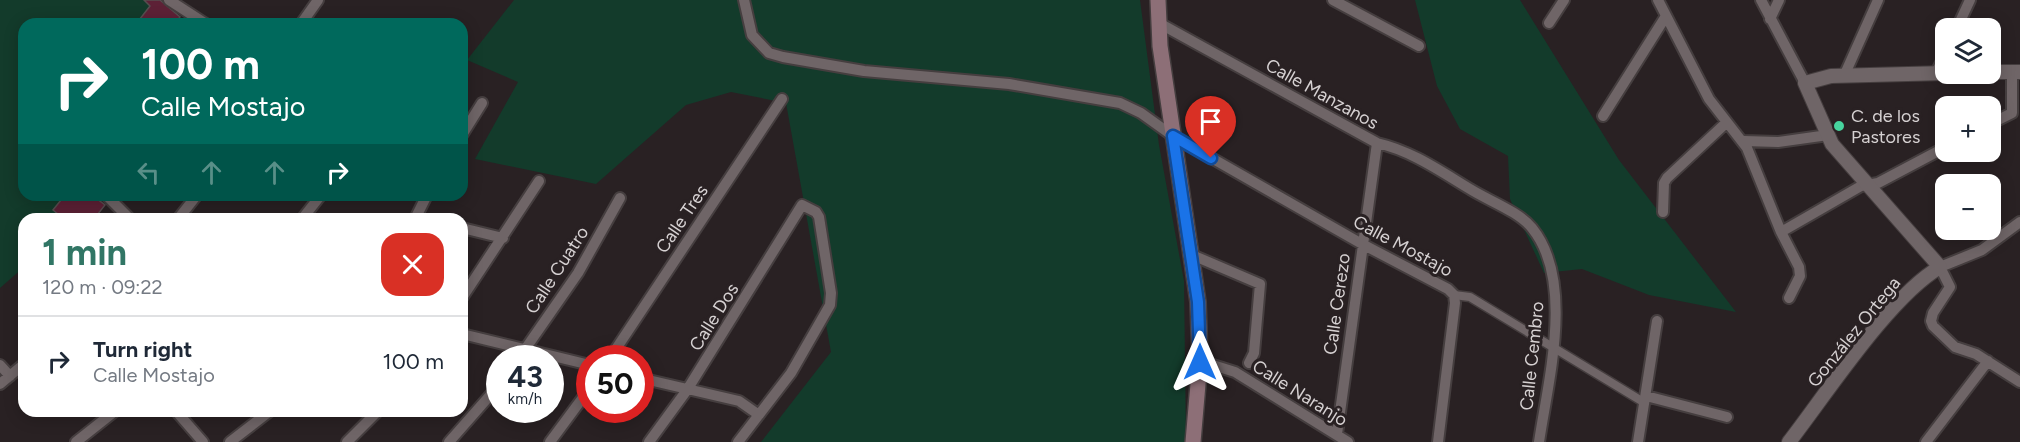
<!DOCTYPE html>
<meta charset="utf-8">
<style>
:root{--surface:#fff;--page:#f6f6f7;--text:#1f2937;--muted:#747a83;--line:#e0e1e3;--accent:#317665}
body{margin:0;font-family:Figtree,sans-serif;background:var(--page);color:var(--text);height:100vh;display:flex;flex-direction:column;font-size:22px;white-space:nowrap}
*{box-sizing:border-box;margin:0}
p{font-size:20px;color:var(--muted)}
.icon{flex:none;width:33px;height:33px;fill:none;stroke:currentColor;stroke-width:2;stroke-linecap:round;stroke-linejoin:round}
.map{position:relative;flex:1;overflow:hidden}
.details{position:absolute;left:18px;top:213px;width:450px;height:204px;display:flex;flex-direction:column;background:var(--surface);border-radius:18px;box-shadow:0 3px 15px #0003}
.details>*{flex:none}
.top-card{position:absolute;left:18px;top:18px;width:450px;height:183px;border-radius:18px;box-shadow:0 3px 15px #0003;background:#00695c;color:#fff;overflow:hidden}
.tools{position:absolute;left:1935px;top:18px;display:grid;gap:12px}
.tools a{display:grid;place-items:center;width:66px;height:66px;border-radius:12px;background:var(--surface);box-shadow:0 3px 15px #0003;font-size:30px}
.speed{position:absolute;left:486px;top:345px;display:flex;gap:12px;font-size:30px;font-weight:700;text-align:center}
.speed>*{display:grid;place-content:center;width:78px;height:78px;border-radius:50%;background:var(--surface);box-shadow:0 3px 15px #0003;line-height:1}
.speed small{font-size:15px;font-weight:400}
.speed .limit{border:9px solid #d22;background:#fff;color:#111}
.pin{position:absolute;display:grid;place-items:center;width:51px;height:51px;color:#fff;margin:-62px -26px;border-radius:50% 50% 50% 0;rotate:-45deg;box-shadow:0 0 6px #0007}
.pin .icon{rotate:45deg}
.me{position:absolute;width:66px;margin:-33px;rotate:0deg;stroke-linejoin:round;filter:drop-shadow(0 0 4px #0008)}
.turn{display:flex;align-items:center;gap:21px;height:126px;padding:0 24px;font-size:27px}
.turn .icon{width:78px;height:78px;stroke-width:2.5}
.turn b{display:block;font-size:42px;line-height:51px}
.lanes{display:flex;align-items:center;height:57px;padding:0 24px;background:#0003;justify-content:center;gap:30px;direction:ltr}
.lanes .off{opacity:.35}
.round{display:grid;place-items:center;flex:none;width:63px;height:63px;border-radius:18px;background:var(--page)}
.headline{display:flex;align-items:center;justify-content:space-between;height:102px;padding:0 24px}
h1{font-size:36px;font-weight:700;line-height:45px;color:var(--accent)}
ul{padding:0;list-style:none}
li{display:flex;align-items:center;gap:18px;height:90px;padding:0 24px;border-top:2px solid var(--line)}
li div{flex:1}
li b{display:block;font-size:22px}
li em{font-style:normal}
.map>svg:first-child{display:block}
</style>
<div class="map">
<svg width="2020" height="442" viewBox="0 0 2020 442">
<rect width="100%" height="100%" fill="#292123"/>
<path fill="#133b2b" d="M0,0H156L185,24H24V195H88L68,219H24V267L0,288Z
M514,0H1140L1159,145L1184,281L1186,442H761L831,352L786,103L731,92L686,105L596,184L475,159L518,82L467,60Z
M1415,0H1520L1619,160L1736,312L1649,295L1582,269L1544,273L1510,199L1508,156L1460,129L1437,86Z"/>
<path fill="#5d2136" stroke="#574d4f" stroke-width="1.5" d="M144,0H160L180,17L175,24H136L150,6Z
M65,195L80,199L84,195H92L105,205L94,219H64L53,210Z"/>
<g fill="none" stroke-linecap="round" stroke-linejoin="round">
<defs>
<path id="pedestrian" d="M1454,295L1470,297L1645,403"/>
<path id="minor" d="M169,0L206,24
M744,0L752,35L769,53L783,57L864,71L1009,84L1120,103L1141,113L1173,136L1362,244L1448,289L1454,295L1455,303L1438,442
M1333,0L1419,46
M1658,0L1709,99L1747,148L1781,232L1799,267L1800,276L1789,298
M1761,0L1805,83
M1770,19L1779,0
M1157,22L1377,143C1412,151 1440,171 1470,189C1489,201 1518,211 1532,228C1575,281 1548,381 1539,442
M1549,23L1564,0
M301,24L318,0
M1957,28L1970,0
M1936,73L1946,53
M1844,76L1878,0
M1603,116L1666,16
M1990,124L2012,113V72
M462,135L482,103
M1744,141L1778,142L1828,135
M106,195L130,219
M1663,212L1664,183L1667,178L1726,123
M178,219L197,195
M302,219L321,195
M415,219L427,195
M2020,222L1982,250L1940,267L1950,287L1933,313L1931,321L1933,326L1955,347L1976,354L2020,382
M462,228L503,238
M1781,232L1861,186L1878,183L1946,147
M1192,255L1260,284L1254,353L1249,363
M462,298L539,181
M462,334L590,365
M519,358L578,273L620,198
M610,358L782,99
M1200,361L1235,372L1348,442
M0,365L10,376
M640,378L739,401L759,415
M0,384L24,364
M1646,396L1727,417
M176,411L203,442
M1337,434L1377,143
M76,442L115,411
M230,442L270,411
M347,442L378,411
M449,442L500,384
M550,442L590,388
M649,442L687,390L802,205L816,212L819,217L831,293L830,305L791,373L738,442
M1638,442L1657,321
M1926,442L1988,361"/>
<path id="tertiary" d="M1990,72H2020
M1789,442C1827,393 1889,297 1940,267L1832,144L1805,83L1831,76L1946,73"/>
<path id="secondary" d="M1158,0L1160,46L1198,302L1200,361L1193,442"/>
</defs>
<use href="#pedestrian" stroke="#453e3f" stroke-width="11"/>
<use href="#minor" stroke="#453e3f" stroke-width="14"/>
<use href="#tertiary" stroke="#453e3f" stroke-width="16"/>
<use href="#secondary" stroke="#453e3f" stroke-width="18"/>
<use href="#pedestrian" stroke="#6f6567" stroke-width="8"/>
<use href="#minor" stroke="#6f6567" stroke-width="10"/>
<use href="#tertiary" stroke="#6f6567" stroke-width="14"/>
<use href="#secondary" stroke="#8d6f77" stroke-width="15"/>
</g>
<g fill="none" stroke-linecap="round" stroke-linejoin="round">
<defs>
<path id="route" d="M1200,362L1198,302L1173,136L1211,158"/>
</defs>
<use href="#route" stroke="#114b97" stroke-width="15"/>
<use href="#route" stroke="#1a73e8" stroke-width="10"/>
</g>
<circle fill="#47d49e" stroke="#292123" stroke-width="2" cx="1839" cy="126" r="6"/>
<g text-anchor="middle" stroke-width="6" stroke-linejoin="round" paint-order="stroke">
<g font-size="18" fill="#d6d1d2" stroke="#292123">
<text transform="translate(1322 94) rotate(29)" y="6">Calle Manzanos</text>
<text transform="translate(682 219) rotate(-56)" y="6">Calle Tres</text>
<text transform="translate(1403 246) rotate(28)" y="6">Calle Mostajo</text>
<text transform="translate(557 270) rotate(-57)" y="6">Calle Cuatro</text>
<text transform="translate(1337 304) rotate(-82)" y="6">Calle Cerezo</text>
<text transform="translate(714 317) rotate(-58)" y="6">Calle Dos</text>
<text transform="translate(1854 332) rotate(-51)" y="6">González Ortega</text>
<text transform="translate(1532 356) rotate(-84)" y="6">Calle Cembro</text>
<text transform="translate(1300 393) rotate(32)" y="6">Calle Naranjo</text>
</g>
<g font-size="18" fill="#d6d1d2" stroke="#292123" text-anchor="start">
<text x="1851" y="122">C. de los<tspan x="1851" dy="21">Pastores</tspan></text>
</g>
</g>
</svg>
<div class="tools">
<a><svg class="icon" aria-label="layers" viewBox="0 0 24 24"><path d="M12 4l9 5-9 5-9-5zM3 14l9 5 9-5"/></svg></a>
<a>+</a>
<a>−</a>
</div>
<div class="speed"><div>43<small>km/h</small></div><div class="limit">50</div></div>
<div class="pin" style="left:1211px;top:158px;background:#d93025"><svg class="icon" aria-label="arrive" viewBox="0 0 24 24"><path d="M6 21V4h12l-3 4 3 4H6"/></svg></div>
<svg class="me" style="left:1200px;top:362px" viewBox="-20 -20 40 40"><path d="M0-17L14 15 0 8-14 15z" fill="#1a73e8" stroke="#fff" stroke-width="4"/></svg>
<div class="top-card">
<div class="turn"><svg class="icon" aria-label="right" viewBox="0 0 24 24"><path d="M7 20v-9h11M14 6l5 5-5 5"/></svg><div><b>100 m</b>Calle Mostajo</div></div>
<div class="lanes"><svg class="icon off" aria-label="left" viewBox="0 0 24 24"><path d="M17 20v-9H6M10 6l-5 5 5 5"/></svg><svg class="icon off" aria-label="ahead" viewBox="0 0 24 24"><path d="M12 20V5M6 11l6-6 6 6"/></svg><svg class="icon off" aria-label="ahead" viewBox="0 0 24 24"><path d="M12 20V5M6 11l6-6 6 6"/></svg><svg class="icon" aria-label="right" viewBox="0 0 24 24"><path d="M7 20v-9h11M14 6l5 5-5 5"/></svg></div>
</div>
<section class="details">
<div class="headline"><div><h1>1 min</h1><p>120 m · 09:22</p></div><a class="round" style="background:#d93025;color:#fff"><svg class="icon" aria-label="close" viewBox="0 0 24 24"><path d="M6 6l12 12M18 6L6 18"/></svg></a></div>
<ul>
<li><svg class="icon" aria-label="right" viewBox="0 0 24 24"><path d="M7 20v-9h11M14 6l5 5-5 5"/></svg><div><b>Turn right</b><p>Calle Mostajo</p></div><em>100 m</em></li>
</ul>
</section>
</div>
